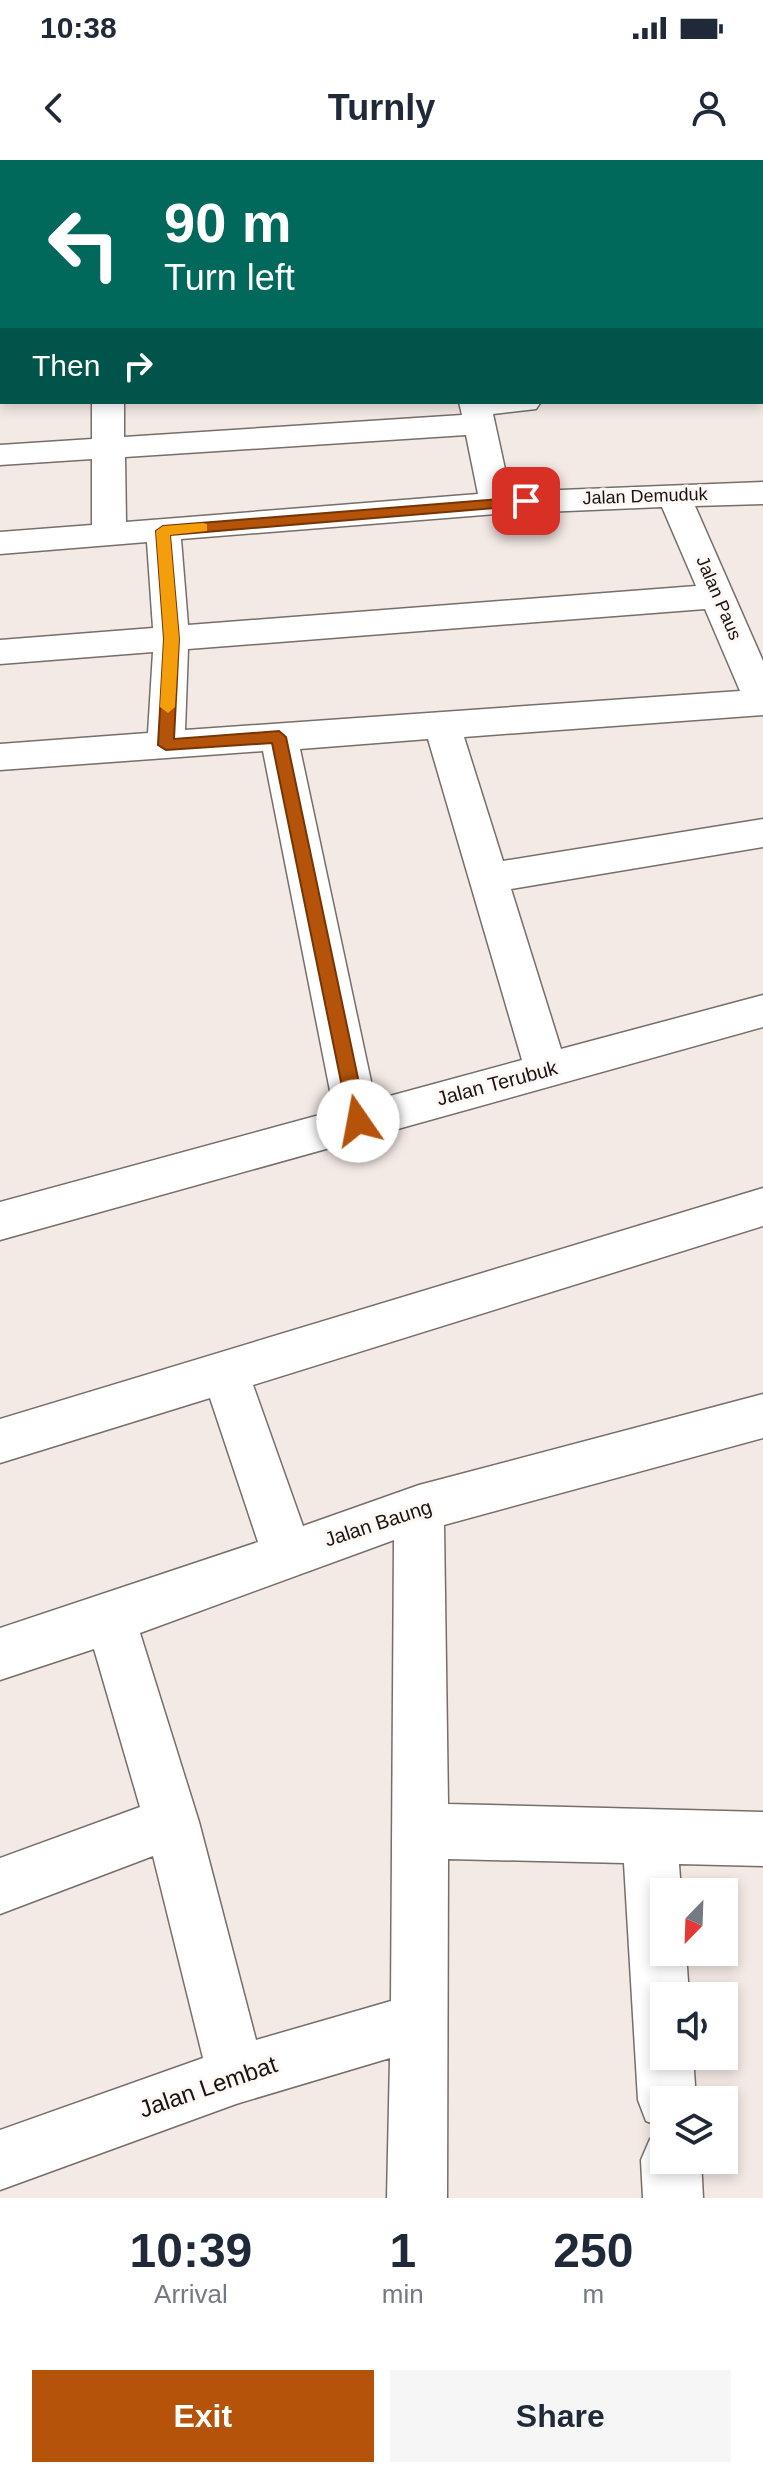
<!DOCTYPE html>
<style>
:root{--surface:#fff;--page:#f6f6f7;--text:#1f2937;--muted:#747a83;--accent:#b45309}
body{margin:0;font-family:Arial,sans-serif;background:var(--page);color:var(--text);height:100vh;display:flex;flex-direction:column;font-size:30px;white-space:nowrap}
*{box-sizing:border-box;margin:0}
p{font-size:26px;color:var(--muted)}
.icon{flex:none;width:44px;height:44px;fill:none;stroke:currentColor;stroke-width:2;stroke-linecap:round;stroke-linejoin:round}
.map{position:relative;height:2038px;overflow:hidden}
.panel{display:flex;flex-direction:column;background:var(--surface);flex:1}
.panel>*{flex:none}
.top-card{position:absolute;left:0px;top:0px;width:764px;height:244px;box-shadow:0 4px 12px #0003;background:#00695c;color:#fff;overflow:hidden}
.needle{width:52px;rotate:203deg}
.controls{position:absolute;left:650px;top:1718px;display:grid;gap:16px}
.controls a{display:grid;place-items:center;width:88px;height:88px;border-radius:0px;background:var(--surface);box-shadow:0 4px 12px #0003;font-size:40px}
.pin{position:absolute;display:grid;place-items:center;width:68px;height:68px;color:#fff;margin:-34px;border-radius:16px;box-shadow:0 4px 12px #0006}
.me{position:absolute;width:88px;margin:-44px;rotate:348deg;stroke-linejoin:round;filter:drop-shadow(0 0 6px #0008)}
.turn{display:flex;align-items:center;gap:28px;height:168px;padding:0 32px;font-size:36px}
.turn .icon{width:104px;height:104px;stroke-width:2.5}
.turn b{display:block;font-size:56px;line-height:68px}
.then{display:flex;align-items:center;height:76px;padding:0 32px;background:#0003;gap:16px;font-size:30px}
.eta{display:flex;justify-content:space-evenly;align-items:center;height:136px;text-align:center}
.eta b{font-size:48px;font-weight:700;line-height:56px}
.primary-button{display:flex;gap:16px;margin-top:auto;padding:16px 32px}
.primary-button a{flex:1;height:92px;border-radius:0px;background:var(--accent);color:#fff;font-size:32px;font-weight:700;line-height:92px;text-align:center}
.primary-button a+a{background:var(--page);color:var(--text)}
.status{display:flex;justify-content:space-between;align-items:center;height:56px;padding:0 40px;background:var(--surface);direction:ltr}
.status svg{height:22px;fill:currentColor}
header{display:flex;justify-content:space-between;align-items:center;height:104px;padding:0 32px;background:var(--surface);font-size:36px;font-weight:700}
.map>svg:first-child{display:block}
</style>
<div class="status"><b>10:38</b><svg viewBox="0 0 49 12"><path d="M0 12V9h3v3zM5 12V6h3v6zM10 12V3h3v9zM15 12V0h3v12zM26 1h20v11H26zM47 4h2v5h-2z"/></svg></div>
<header><svg class="icon" aria-label="back" viewBox="0 0 24 24"><path d="M15 5l-7 7 7 7"/></svg>Turnly<svg class="icon" aria-label="person" viewBox="0 0 24 24"><circle cx="12" cy="8" r="4"/><path d="M4 21q1-7 8-7t8 7"/></svg></header>
<div class="map">
<svg width="763" height="2038" viewBox="0 0 763 2038">
<rect width="100%" height="100%" fill="#f3e9e5"/>
<g fill="none" stroke-linecap="round" stroke-linejoin="round">
<defs>
<path id="minor" d="M349,0H377V2H349Z
M688,0H716L717,2H689Z
M762,15H763V31H762Z
M0,48H2V66H0Z
M0,127H2V145H0Z
M0,199H2V217H0Z
M92,242H124V277L462,255L459,242H541L536,249L493,254L510,332L763,322V344L695,346L763,501V555L464,577L503,701L763,659V687L511,729L561,889L763,835V867L0,1080V1042L334,951L263,591L0,610V584L148,573L153,492L0,504V480L153,468L147,382L0,394V372L92,365V299L0,305V285L92,279ZM466,275L478,334L126,362L125,297ZM662,347L696,426L188,465L181,379L496,354ZM705,449L740,531L185,570L188,489ZM428,579L522,900L375,940L300,589Z
M763,1028V1066L253,1225L303,1366L419,1325L763,1234V1278L444,1365L448,1644L763,1652V1706L679,1704L681,1732H664V1792H686L689,1836H664V1896H693L696,1940H664V1968L646,1961L638,1940L624,1703L448,1699L447,2038H387L390,1898L236,1944L0,2030V1970L203,1898L153,1696L0,1754V1698L140,1647L94,1489L0,1520V1468L258,1382L210,1238L0,1303V1259ZM394,1380L391,1841L256,1880L199,1662L140,1473Z
M664,1973V2000H701L703,2038H643L641,2000L650,1979Z"/>
</defs>
<use href="#minor" stroke="#766e6a" stroke-width="3"/>
<use href="#minor" fill="#fff" fill-rule="evenodd"/>
</g>
<path fill="#b45309" stroke="#753606" stroke-width="2" d="M526,337L533,341L531,345L170,375L179,479L174,579L279,571L286,577L367,961L358,968L349,961L272,583L166,590L158,585L164,479L156,371L163,366Z"/>
<path fill="#f59e0b" d="M203,363L207,364V371L170,375L179,479L175,547L168,553L160,547L164,479L156,371L163,366Z"/>
<g text-anchor="middle" stroke-width="6" stroke-linejoin="round" paint-order="stroke">
<g font-size="18" fill="#181514" stroke="#fff7f3">
<text transform="translate(645 336) rotate(-2)" y="6">Jalan Demuduk</text>
<text transform="translate(719 438) rotate(67)" y="6">Jalan Paus</text>
</g>
<g font-size="20" fill="#181514" stroke="#fff7f3">
<text transform="translate(497 923) rotate(-15)" y="7">Jalan Terubuk</text>
<text transform="translate(378 1363) rotate(-18)" y="7">Jalan Baung</text>
</g>
<g font-size="24" fill="#181514" stroke="#fff7f3">
<text transform="translate(208 1927) rotate(-19)" y="8">Jalan Lembat</text>
</g>
</g>
</svg>
<div class="controls">
<a><svg class="needle" viewBox="-14 -14 28 28"><path d="M0-13l5 13h-10z" fill="#e53935"/><path d="M0 13l5-13h-10z" fill="#747a83"/></svg></a>
<a><svg class="icon" aria-label="sound" viewBox="0 0 24 24"><path d="M4 9h4l5-4v14l-5-4H4zM17 9q2 3 0 6"/></svg></a>
<a><svg class="icon" aria-label="layers" viewBox="0 0 24 24"><path d="M12 4l9 5-9 5-9-5zM3 14l9 5 9-5"/></svg></a>
</div>
<div class="pin" style="left:526px;top:341px;background:#d93025"><svg class="icon" aria-label="arrive" viewBox="0 0 24 24"><path d="M6 21V4h12l-3 4 3 4H6"/></svg></div>
<svg class="me" style="left:358px;top:961px" viewBox="-20 -20 40 40"><circle r="19" fill="#fff"/><path d="M0-13L10 11 0 6-10 11z" fill="#b45309"/></svg>
<div class="top-card">
<div class="turn"><svg class="icon" aria-label="left" viewBox="0 0 24 24"><path d="M17 20v-9H6M10 6l-5 5 5 5"/></svg><div><b>90 m</b>Turn left</div></div>
<div class="then">Then<svg class="icon" aria-label="right" viewBox="0 0 24 24"><path d="M7 20v-9h11M14 6l5 5-5 5"/></svg></div>
</div>
</div>
<section class="panel">
<div class="eta">
<div><b>10:39</b><p>Arrival</p></div>
<div><b>1</b><p>min</p></div>
<div><b>250</b><p>m</p></div>
</div>
<div class="primary-button"><a>Exit</a><a>Share</a></div>
</section>
